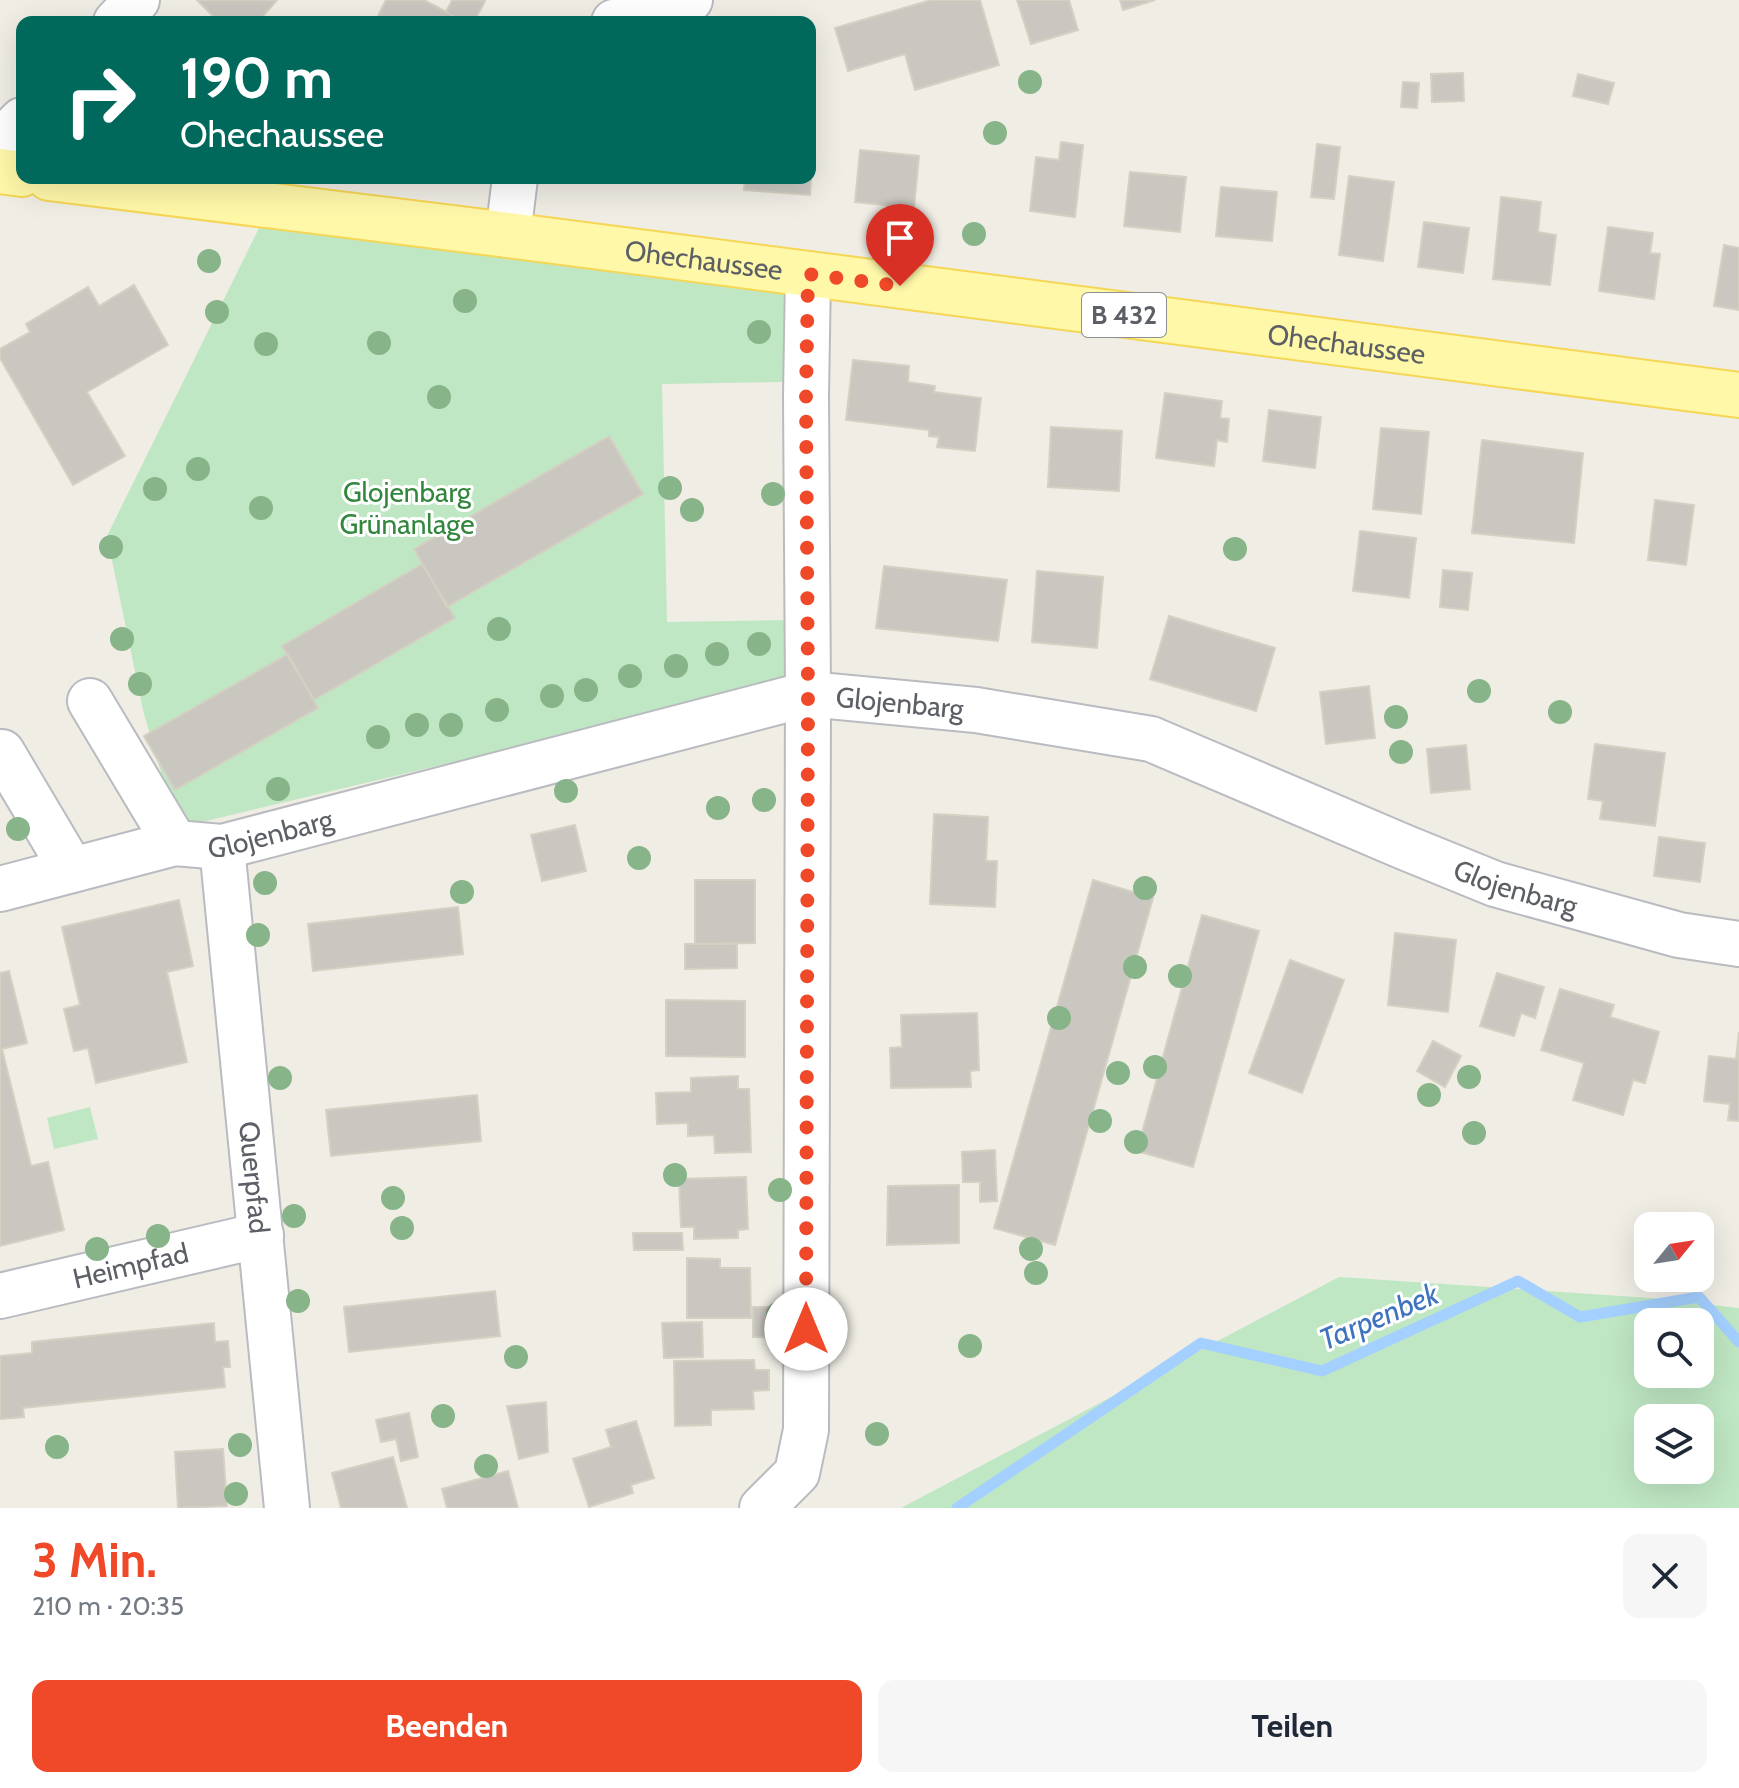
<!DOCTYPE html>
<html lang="de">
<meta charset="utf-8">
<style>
:root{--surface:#fff;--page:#f6f6f7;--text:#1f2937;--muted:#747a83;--accent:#ef4929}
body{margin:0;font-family:Cabin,sans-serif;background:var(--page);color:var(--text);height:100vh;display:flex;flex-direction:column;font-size:30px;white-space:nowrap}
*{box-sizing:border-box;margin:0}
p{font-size:26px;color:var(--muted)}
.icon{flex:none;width:44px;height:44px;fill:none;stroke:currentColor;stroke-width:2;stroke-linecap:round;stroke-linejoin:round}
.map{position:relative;height:1508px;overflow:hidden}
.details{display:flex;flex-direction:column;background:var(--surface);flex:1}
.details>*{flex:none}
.banner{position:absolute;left:16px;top:16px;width:800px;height:168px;border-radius:16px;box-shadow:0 8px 32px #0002;background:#00695c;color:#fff;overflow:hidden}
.needle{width:52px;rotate:60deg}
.buttons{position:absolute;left:1634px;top:1212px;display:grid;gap:16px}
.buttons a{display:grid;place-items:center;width:80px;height:80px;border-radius:16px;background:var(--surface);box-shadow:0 8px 32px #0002;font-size:40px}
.pin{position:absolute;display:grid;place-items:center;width:68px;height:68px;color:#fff;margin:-82px -34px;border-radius:50% 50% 50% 0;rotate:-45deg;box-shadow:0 0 8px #0007}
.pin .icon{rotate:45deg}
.me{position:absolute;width:88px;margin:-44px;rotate:0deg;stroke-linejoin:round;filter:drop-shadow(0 0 6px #0008)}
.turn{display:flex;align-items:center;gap:28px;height:168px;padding:0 32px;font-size:36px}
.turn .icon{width:104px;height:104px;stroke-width:2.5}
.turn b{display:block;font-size:56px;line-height:68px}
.round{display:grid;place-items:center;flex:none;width:84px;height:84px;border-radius:16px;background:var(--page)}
.headline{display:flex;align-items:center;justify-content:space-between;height:136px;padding:0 32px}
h1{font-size:48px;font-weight:700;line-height:60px;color:var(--accent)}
.button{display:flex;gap:16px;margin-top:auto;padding:16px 32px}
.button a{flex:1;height:92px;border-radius:16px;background:var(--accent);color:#fff;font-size:32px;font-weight:700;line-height:92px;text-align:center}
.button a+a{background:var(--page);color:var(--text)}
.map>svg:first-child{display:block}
</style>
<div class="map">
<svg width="1739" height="1508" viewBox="0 0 1739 1508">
<rect width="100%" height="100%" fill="#efede4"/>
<path fill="#bfe7c3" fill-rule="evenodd" d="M262,222L784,290L783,382L662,384L667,622L789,620L788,682L177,828L143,710L107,536Z
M90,1107L98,1139L54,1149L47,1118Z
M1339,1277L1651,1298L1739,1308V1508H901ZM1648,1322H1700V1374H1648ZM1648,1418H1700V1470H1648Z"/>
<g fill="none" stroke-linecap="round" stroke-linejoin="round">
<path stroke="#a4d0ff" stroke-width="11" d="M957,1508L1201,1343L1322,1371L1518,1281L1580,1317L1699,1297L1739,1342"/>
</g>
<path fill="#cac7c1" stroke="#d4d0c2" stroke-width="2" d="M197,0H277L258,22H219Z
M386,0H424L463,21L384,22L377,18Z
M452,0H483L485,1L474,22H464L446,12Z
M931,0H980L999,65L915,90L905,54L848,71L835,28Z
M1017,0H1069L1078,30L1031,44Z
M1120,0H1155L1123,10Z
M1463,73L1464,101L1432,102L1431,74Z
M1578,74L1614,83L1608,104L1573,96Z
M1403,82L1419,83L1417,108L1401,107Z
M810,137H814L810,195L744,190L745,178H810Z
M1061,142L1083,145L1075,217L1030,211L1036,157L1059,160Z
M1317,144L1340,147L1334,199L1311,197Z
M860,150L919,156L914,208L855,202Z
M1130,172L1186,177L1180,232L1124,226Z
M1349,176L1394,182L1383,261L1339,255Z
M1221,187L1277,192L1272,241L1216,236Z
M1501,197L1541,202L1538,232L1556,235L1550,285L1493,279Z
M1424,222L1469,228L1463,273L1418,267Z
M1608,227L1653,233L1650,253L1660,254L1654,299L1599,291Z
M1724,245L1739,248V310L1714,306Z
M134,285L168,345L87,392L125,456L73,485L0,358V349L30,332L26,324L88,287L99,306Z
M853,360L909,366L908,382L935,386L934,392L981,398L975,451L937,447L939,437L929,436V430L846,420Z
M1165,393L1222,401L1220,418L1229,419L1227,442L1217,440L1214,466L1156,458Z
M1269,410L1321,417L1315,468L1263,461Z
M1051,427L1122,431L1119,491L1048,487Z
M1381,428L1429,432L1421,514L1373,509Z
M609,436L643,494L447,607L414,549Z
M1482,440L1583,453L1574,543L1472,533Z
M1655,500L1694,505L1686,565L1648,560Z
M1360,531L1416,538L1409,598L1353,591Z
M422,564L455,618L314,700L282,646Z
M884,566L1007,580L998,641L876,628Z
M1443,570L1472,573L1468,610L1440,607Z
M1037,571L1103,577L1097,648L1032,642Z
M1169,616L1275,648L1256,711L1150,679Z
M288,654L318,708L175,790L144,736Z
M1369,686L1375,738L1326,744L1320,692Z
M1595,744L1665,753L1655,826L1600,819L1603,801L1588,799Z
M1466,745L1470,789L1431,793L1427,749Z
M934,814L988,817L986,861H997L995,907L930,904Z
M575,825L586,871L542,881L531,835Z
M1659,837L1705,843L1700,882L1654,876Z
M695,880H755V943L695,944Z
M1093,880L1153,898L1055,1245L994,1228Z
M179,900L193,966L167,972L187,1062L96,1083L88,1048L74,1051L64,1009L80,1005L62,927Z
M458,907L463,954L313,971L308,924Z
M1202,915L1259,931L1193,1167L1137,1151Z
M1395,933L1456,940L1448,1012L1388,1005Z
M685,944H737V968L685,969Z
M1290,960L1344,980L1302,1093L1249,1073Z
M9,971L27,1043L2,1049L31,1166L48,1162L64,1230L0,1246V973Z
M1497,973L1544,987L1535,1018L1521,1013L1514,1036L1480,1026Z
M1560,989L1614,1005L1610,1017L1659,1032L1645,1083L1633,1080L1623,1115L1573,1100L1584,1063L1541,1050Z
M666,1000L745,1001V1057L666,1056Z
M977,1013L979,1070L970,1071L971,1087L891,1088L890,1048L902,1047L901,1015Z
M1739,1032V1121L1728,1120L1730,1104L1704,1101L1709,1056L1736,1059Z
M1433,1041L1461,1056L1445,1087L1417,1071Z
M738,1076V1089H749L751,1152L715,1153L714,1135L688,1136V1123L657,1124L656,1093L691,1092V1078Z
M477,1095L481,1141L331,1156L326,1110Z
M995,1150L997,1201L980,1202V1182H963L962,1152Z
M746,1177L748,1229L738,1230V1238L694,1239V1227H681L679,1179Z
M959,1185V1243L887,1245L888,1186Z
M633,1233H682L683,1250H634Z
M687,1258L720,1259V1268H750L751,1318H687Z
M495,1291L500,1336L349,1352L344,1307Z
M753,1307H779V1337H753Z
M702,1322L703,1357L664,1358L662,1323Z
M214,1323L215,1342L228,1341L230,1367H223L225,1387L23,1408L24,1417L0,1419V1356L32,1353V1342Z
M754,1360L755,1370H769V1390L753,1391L754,1409L711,1410V1425L675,1426L674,1361Z
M546,1402L548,1452L519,1459L507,1406Z
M409,1413L418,1457L401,1461L396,1439L381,1442L376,1420Z
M636,1421L654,1478L631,1485L633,1493L589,1507L573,1459L611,1447L606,1430Z
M223,1449L227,1506L178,1508L175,1452Z
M393,1457L407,1508H341L332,1473Z
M508,1471L518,1508H447L442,1489Z"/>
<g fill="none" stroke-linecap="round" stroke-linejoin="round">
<defs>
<g id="minor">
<path d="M116,22L137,0"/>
<path d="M614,22L690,0"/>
<path d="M0,142L22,120"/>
<path d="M508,235L515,178"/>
<path d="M90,701L175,843"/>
<path d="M2,752L72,870"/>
<path id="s1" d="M222,847L287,1508"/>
<path id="s2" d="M0,889L175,843L222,847L808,694L976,710L1151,739L1404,847L1495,884L1679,935L1739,944"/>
<path id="s3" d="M0,1296L261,1235"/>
<path d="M762,1508L797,1473L806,1430L808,694L806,396L808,274"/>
</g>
<g id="major">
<path d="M0,171L22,174"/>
<path id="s4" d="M49,178C202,198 355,215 508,235C918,287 1329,342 1739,395"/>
</g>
</defs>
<use href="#minor" stroke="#b9bbc0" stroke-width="48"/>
<use href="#major" stroke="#f6d655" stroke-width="48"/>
<use href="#minor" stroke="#fff" stroke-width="44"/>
<use href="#major" stroke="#fff8a9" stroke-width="44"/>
</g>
<g fill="#87b488">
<circle cx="1030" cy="82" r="12"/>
<circle cx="995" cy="133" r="12"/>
<circle cx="974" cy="234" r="12"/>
<circle cx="209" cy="261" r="12"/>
<circle cx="465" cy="301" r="12"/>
<circle cx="217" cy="312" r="12"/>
<circle cx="759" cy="332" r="12"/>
<circle cx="379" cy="343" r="12"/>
<circle cx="266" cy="344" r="12"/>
<circle cx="439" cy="397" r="12"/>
<circle cx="198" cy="469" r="12"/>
<circle cx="670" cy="488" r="12"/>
<circle cx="155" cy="489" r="12"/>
<circle cx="773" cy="494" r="12"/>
<circle cx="261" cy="508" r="12"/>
<circle cx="692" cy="510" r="12"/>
<circle cx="111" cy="547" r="12"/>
<circle cx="1235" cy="549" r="12"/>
<circle cx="499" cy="629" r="12"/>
<circle cx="122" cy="639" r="12"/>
<circle cx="759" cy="644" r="12"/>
<circle cx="717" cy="654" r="12"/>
<circle cx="676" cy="666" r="12"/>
<circle cx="630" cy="676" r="12"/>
<circle cx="140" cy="684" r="12"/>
<circle cx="586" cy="690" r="12"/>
<circle cx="1479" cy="691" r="12"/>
<circle cx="552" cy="696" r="12"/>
<circle cx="497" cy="710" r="12"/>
<circle cx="1560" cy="712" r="12"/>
<circle cx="1396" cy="717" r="12"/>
<circle cx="417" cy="725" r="12"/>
<circle cx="451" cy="725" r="12"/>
<circle cx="378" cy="737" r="12"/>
<circle cx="1401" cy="752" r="12"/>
<circle cx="278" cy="789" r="12"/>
<circle cx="566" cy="791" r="12"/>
<circle cx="764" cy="800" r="12"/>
<circle cx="718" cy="808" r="12"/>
<circle cx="18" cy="829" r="12"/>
<circle cx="639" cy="858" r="12"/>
<circle cx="265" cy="883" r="12"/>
<circle cx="1145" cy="888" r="12"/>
<circle cx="462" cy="892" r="12"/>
<circle cx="258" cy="935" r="12"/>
<circle cx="1135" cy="967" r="12"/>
<circle cx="1180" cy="976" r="12"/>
<circle cx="1059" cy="1018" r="12"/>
<circle cx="1155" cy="1067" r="12"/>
<circle cx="1118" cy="1073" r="12"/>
<circle cx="1469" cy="1077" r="12"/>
<circle cx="280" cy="1078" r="12"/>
<circle cx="1429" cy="1095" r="12"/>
<circle cx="1100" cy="1121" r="12"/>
<circle cx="1474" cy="1133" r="12"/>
<circle cx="1136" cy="1142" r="12"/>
<circle cx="675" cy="1175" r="12"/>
<circle cx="780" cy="1190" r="12"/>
<circle cx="393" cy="1198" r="12"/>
<circle cx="294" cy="1216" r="12"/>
<circle cx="402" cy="1228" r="12"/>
<circle cx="158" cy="1236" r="12"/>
<circle cx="97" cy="1249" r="12"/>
<circle cx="1031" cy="1249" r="12"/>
<circle cx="1036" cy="1273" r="12"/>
<circle cx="298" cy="1301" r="12"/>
<circle cx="778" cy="1314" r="12"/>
<circle cx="970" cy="1346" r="12"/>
<circle cx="516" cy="1357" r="12"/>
<circle cx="443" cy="1416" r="12"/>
<circle cx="877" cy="1434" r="12"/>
<circle cx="240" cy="1445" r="12"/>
<circle cx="57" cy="1447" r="12"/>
<circle cx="486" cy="1466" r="12"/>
<circle cx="236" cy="1494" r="12"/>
</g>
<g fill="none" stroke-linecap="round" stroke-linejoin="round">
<path stroke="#ef4929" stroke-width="14" stroke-dasharray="0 25.2" d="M806,1329L808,694L806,396L808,274L900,286"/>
</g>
<g text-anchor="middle" stroke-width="6" stroke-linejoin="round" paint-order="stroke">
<rect fill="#fff" stroke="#8d8f93" stroke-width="2" x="1082" y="293" width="84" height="44" rx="6"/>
<g font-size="26" font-weight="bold" fill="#5c5f65">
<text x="1124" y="324">B 432</text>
</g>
<g font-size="28" fill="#5c5f65" stroke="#fff">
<text dy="10" stroke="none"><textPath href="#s4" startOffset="660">Ohechaussee</textPath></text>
<text dy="10" stroke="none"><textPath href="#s4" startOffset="1308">Ohechaussee</textPath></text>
<text dy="10" stroke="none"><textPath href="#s2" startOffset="926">Glojenbarg</textPath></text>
<text dy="10" stroke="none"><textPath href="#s2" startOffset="278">Glojenbarg</textPath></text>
<text dy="10" stroke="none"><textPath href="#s2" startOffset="1574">Glojenbarg</textPath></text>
<text dy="10" stroke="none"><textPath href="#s1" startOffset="332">Querpfad</textPath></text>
<text dy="10" stroke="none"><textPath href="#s3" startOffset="134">Heimpfad</textPath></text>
</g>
<g font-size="28" fill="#32863d" stroke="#fff">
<text x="407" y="502">Glojenbarg<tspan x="407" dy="32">Grünanlage</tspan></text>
</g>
<g font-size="30" font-style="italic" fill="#3f73bf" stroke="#fff">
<text transform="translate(1379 1317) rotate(-23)" y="10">Tarpenbek</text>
</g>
</g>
</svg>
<div class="buttons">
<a><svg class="needle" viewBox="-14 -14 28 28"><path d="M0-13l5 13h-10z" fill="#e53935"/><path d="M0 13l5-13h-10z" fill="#747a83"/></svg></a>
<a><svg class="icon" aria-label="search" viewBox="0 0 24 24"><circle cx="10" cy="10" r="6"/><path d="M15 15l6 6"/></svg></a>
<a><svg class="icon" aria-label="layers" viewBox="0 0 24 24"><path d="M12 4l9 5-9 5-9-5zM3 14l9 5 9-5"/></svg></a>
</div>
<div class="pin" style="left:900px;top:286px;background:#d93025"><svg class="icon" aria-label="arrive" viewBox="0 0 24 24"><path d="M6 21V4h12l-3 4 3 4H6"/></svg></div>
<svg class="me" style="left:806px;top:1329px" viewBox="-20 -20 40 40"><circle r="19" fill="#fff"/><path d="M0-13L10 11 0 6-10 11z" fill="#ef4929"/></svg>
<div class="banner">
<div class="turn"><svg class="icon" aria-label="right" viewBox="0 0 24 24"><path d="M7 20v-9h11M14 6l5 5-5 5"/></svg><div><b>190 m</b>Ohechaussee</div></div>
</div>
</div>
<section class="details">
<div class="headline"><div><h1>3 Min.</h1><p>210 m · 20:35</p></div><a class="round"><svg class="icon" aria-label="close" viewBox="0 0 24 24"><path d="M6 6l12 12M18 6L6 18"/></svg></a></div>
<div class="button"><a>Beenden</a><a>Teilen</a></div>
</section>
